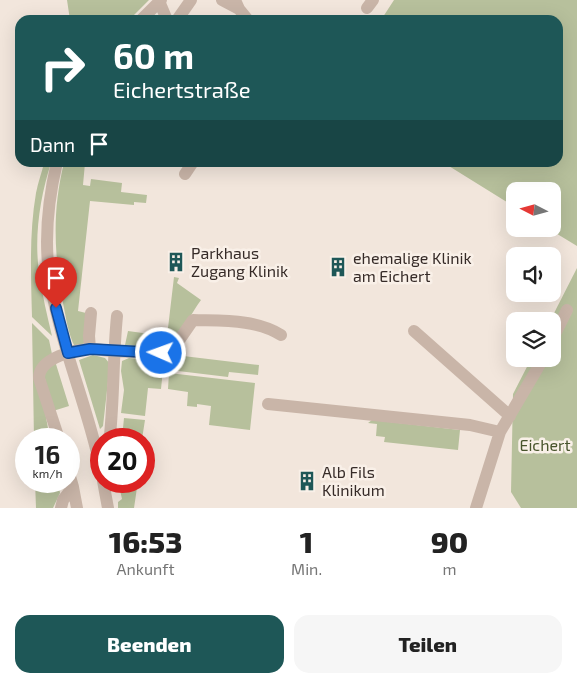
<!DOCTYPE html>
<html lang="de">
<meta charset="utf-8">
<style>
:root{--surface:#fff;--page:#f6f6f6;--text:#222;--muted:#767676;--accent:#1e5757}
body{margin:0;font-family:"Exo 2",sans-serif;background:var(--page);color:var(--text);height:100vh;display:flex;flex-direction:column;font-size:19px;white-space:nowrap}
*{box-sizing:border-box;margin:0}
p{font-size:16px;color:var(--muted)}
.icon{flex:none;width:28px;height:28px;fill:none;stroke:currentColor;stroke-width:2;stroke-linecap:round;stroke-linejoin:round}
.map{position:relative;height:508px;overflow:hidden}
.sheet{display:flex;flex-direction:column;background:var(--surface);flex:1}
.sheet>*{flex:none}
.top-card{position:absolute;left:15px;top:15px;width:548px;height:152px;border-radius:15px;box-shadow:0 5px 20px #0002;background:#1e5757;color:#fff;overflow:hidden}
.needle{width:32px;rotate:276deg}
.tools{position:absolute;left:506px;top:182px;display:grid;gap:10px}
.tools a{display:grid;place-items:center;width:55px;height:55px;border-radius:10px;background:var(--surface);box-shadow:0 5px 20px #0002;font-size:25px}
.speed{position:absolute;left:15px;top:428px;display:flex;gap:10px;font-size:25px;font-weight:700;text-align:center}
.speed>*{display:grid;place-content:center;width:65px;height:65px;border-radius:50%;background:var(--surface);box-shadow:0 5px 20px #0002;line-height:1}
.speed small{font-size:12px;font-weight:400}
.speed .limit{border:8px solid #d22;background:#fff;color:#111}
.pin{position:absolute;display:grid;place-items:center;width:42px;height:42px;color:#fff;margin:-51px -21px;border-radius:50% 50% 50% 0;rotate:-45deg;box-shadow:0 0 5px #0007}
.pin .icon{rotate:45deg}
.me{position:absolute;width:55px;margin:-28px;rotate:272deg;stroke-linejoin:round;filter:drop-shadow(0 0 4px #0008)}
.turn{display:flex;align-items:center;gap:18px;height:105px;padding:0 15px;font-size:22px}
.turn .icon{width:65px;height:65px;stroke-width:2.5}
.turn b{display:block;font-size:35px;line-height:42px}
.then{display:flex;align-items:center;height:48px;padding:0 15px;background:#0003;gap:10px;font-size:19px}
.eta{display:flex;justify-content:space-evenly;align-items:center;height:85px;text-align:center}
.eta b{font-size:30px;font-weight:800;line-height:35px}
.primary-button{display:flex;gap:10px;margin-top:auto;padding:10px 15px}
.primary-button a{flex:1;height:58px;border-radius:15px;background:var(--accent);color:#fff;font-size:20px;font-weight:800;line-height:58px;text-align:center}
.primary-button a+a{background:var(--page);color:var(--text)}
.map>svg:first-child{display:block}
</style>
<div class="map">
<svg width="577" height="508" viewBox="0 0 577 508">
<rect width="100%" height="100%" fill="#f2e6dc"/>
<path fill="#b7c09c" d="M67,0H149L129,20H70Z
M394,0H577V246L549,229H552V191H515V207L444,163L558,162V20H381Z
M44,163H51C40,197 34,236 39,272C42,294 47,315 52,336L32,317C31,276 29,233 36,193C38,182 42,172 44,163Z
M64,163H85L83,185L90,186L91,179L122,183L121,192L147,195L146,203L134,202V205L90,201L78,311L86,313L85,343L75,347C68,334 66,317 63,303C54,255 52,210 64,163Z
M577,268V508H521L511,492L513,394L531,359H552V321H550Z
M174,277L179,278L177,283L201,300C192,312 176,344 161,348C151,351 136,346 125,345L128,331L157,335C163,335 165,333 168,328Z
M32,323L49,340L52,354L40,365L45,412L50,439H34Z
M93,355L105,358L110,364L103,426L100,429L79,360Z
M175,355L259,365L258,375L229,372L228,377L170,370L171,358Z
M129,358L158,361L164,360L161,389L148,388L145,416L121,413L124,390L121,371L122,361Z
M55,361L69,406L53,411L43,371Z
M169,373L255,383L250,430L209,425L211,406L197,404V407L187,406L188,392L168,389Z
M124,418L145,420L142,439H118L119,428H123Z
M372,420L460,430L458,450L384,442L385,437L376,436L377,424L368,423Z
M35,481H58L60,493L53,508H36Z
M118,481H138L134,508H118V502L122,499Z"/>
<g fill="none" stroke-linecap="round" stroke-linejoin="round">
<path stroke="#c9b5a8" stroke-width="12" d="M222,0L239,9
M235,0L239,9L248,20
M159,1L167,20
M367,8L373,0
M141,20L161,0
M177,20L191,0
M57,162C49,196 45,230 48,264C55,335 87,401 101,470
M185,174L193,162
M414,331L510,416
M552,340L567,310
M90,349L89,336L91,313
M268,404L470,425L500,432
M59,439L39,378C39,358 75,349 92,349C99,349 107,351 115,351C130,352 146,352 161,353L173,349L193,320C222,321 256,319 281,335
M107,439L110,435C114,395 113,356 117,316
M69,473L73,487
M103,481L108,508
M61,508L63,500L73,487L77,508
M476,508L500,432L543,359"/>
</g>
<g fill="none" stroke-linecap="round" stroke-linejoin="round">
<defs>
<path id="route" d="M56,308L68,353L90,349L161,353"/>
</defs>
<use href="#route" stroke="#114b97" stroke-width="12"/>
<use href="#route" stroke="#1a73e8" stroke-width="9"/>
</g>
<defs>
<symbol id="building-bare" viewBox="-9 -9 18 18"><path d="M-4-6H4V6H1V3H-1V6H-4ZM-2.5-4.3h1.7v1.8h-1.7ZM.8-4.3h1.7v1.8H.8ZM-2.5-1h1.7V.8h-1.7ZM.8-1h1.7V.8H.8Z" fill="#1e5757" stroke="#f9f0e8" stroke-width="2.5" paint-order="stroke"/></symbol>
</defs>
<g fill-rule="evenodd">
<use href="#building-bare" x="162" y="248" width="28" height="28"/>
<use href="#building-bare" x="324" y="253" width="28" height="28"/>
<use href="#building-bare" x="293" y="467" width="28" height="28"/>
</g>
<g text-anchor="middle" stroke-width="5" stroke-linejoin="round" paint-order="stroke">
<g font-size="16" fill="#362b28" stroke="#f9f0e8" text-anchor="start">
<text x="191" y="259">Parkhaus<tspan x="191" dy="18">Zugang Klinik</tspan></text>
<text x="353" y="264">ehemalige Klinik<tspan x="353" dy="18">am Eichert</tspan></text>
<text x="322" y="478">Alb Fils<tspan x="322" dy="18">Klinikum</tspan></text>
</g>
<g font-size="16" fill="#48542c" stroke="#f9f0e8">
<text x="545" y="451">Eichert</text>
</g>
</g>
</svg>
<div class="tools">
<a><svg class="needle" viewBox="-14 -14 28 28"><path d="M0-13l5 13h-10z" fill="#e53935"/><path d="M0 13l5-13h-10z" fill="#767676"/></svg></a>
<a><svg class="icon" aria-label="sound" viewBox="0 0 24 24"><path d="M4 9h4l5-4v14l-5-4H4zM17 9q2 3 0 6"/></svg></a>
<a><svg class="icon" aria-label="layers" viewBox="0 0 24 24"><path d="M12 4l9 5-9 5-9-5zM3 14l9 5 9-5"/></svg></a>
</div>
<div class="speed"><div>16<small>km/h</small></div><div class="limit">20</div></div>
<div class="pin" style="left:56px;top:308px;background:#d93025"><svg class="icon" aria-label="arrive" viewBox="0 0 24 24"><path d="M6 21V4h12l-3 4 3 4H6"/></svg></div>
<svg class="me" style="left:161px;top:353px" viewBox="-20 -20 40 40"><circle r="17" fill="#1a73e8" stroke="#fff" stroke-width="3"/><path d="M0-11L8 9 0 5-8 9z" fill="#fff"/></svg>
<div class="top-card">
<div class="turn"><svg class="icon" aria-label="right" viewBox="0 0 24 24"><path d="M7 20v-9h11M14 6l5 5-5 5"/></svg><div><b>60 m</b>Eichertstraße</div></div>
<div class="then">Dann<svg class="icon" aria-label="arrive" viewBox="0 0 24 24"><path d="M6 21V4h12l-3 4 3 4H6"/></svg></div>
</div>
</div>
<section class="sheet">
<div class="eta">
<div><b>16:53</b><p>Ankunft</p></div>
<div><b>1</b><p>Min.</p></div>
<div><b>90</b><p>m</p></div>
</div>
<div class="primary-button"><a>Beenden</a><a>Teilen</a></div>
</section>
